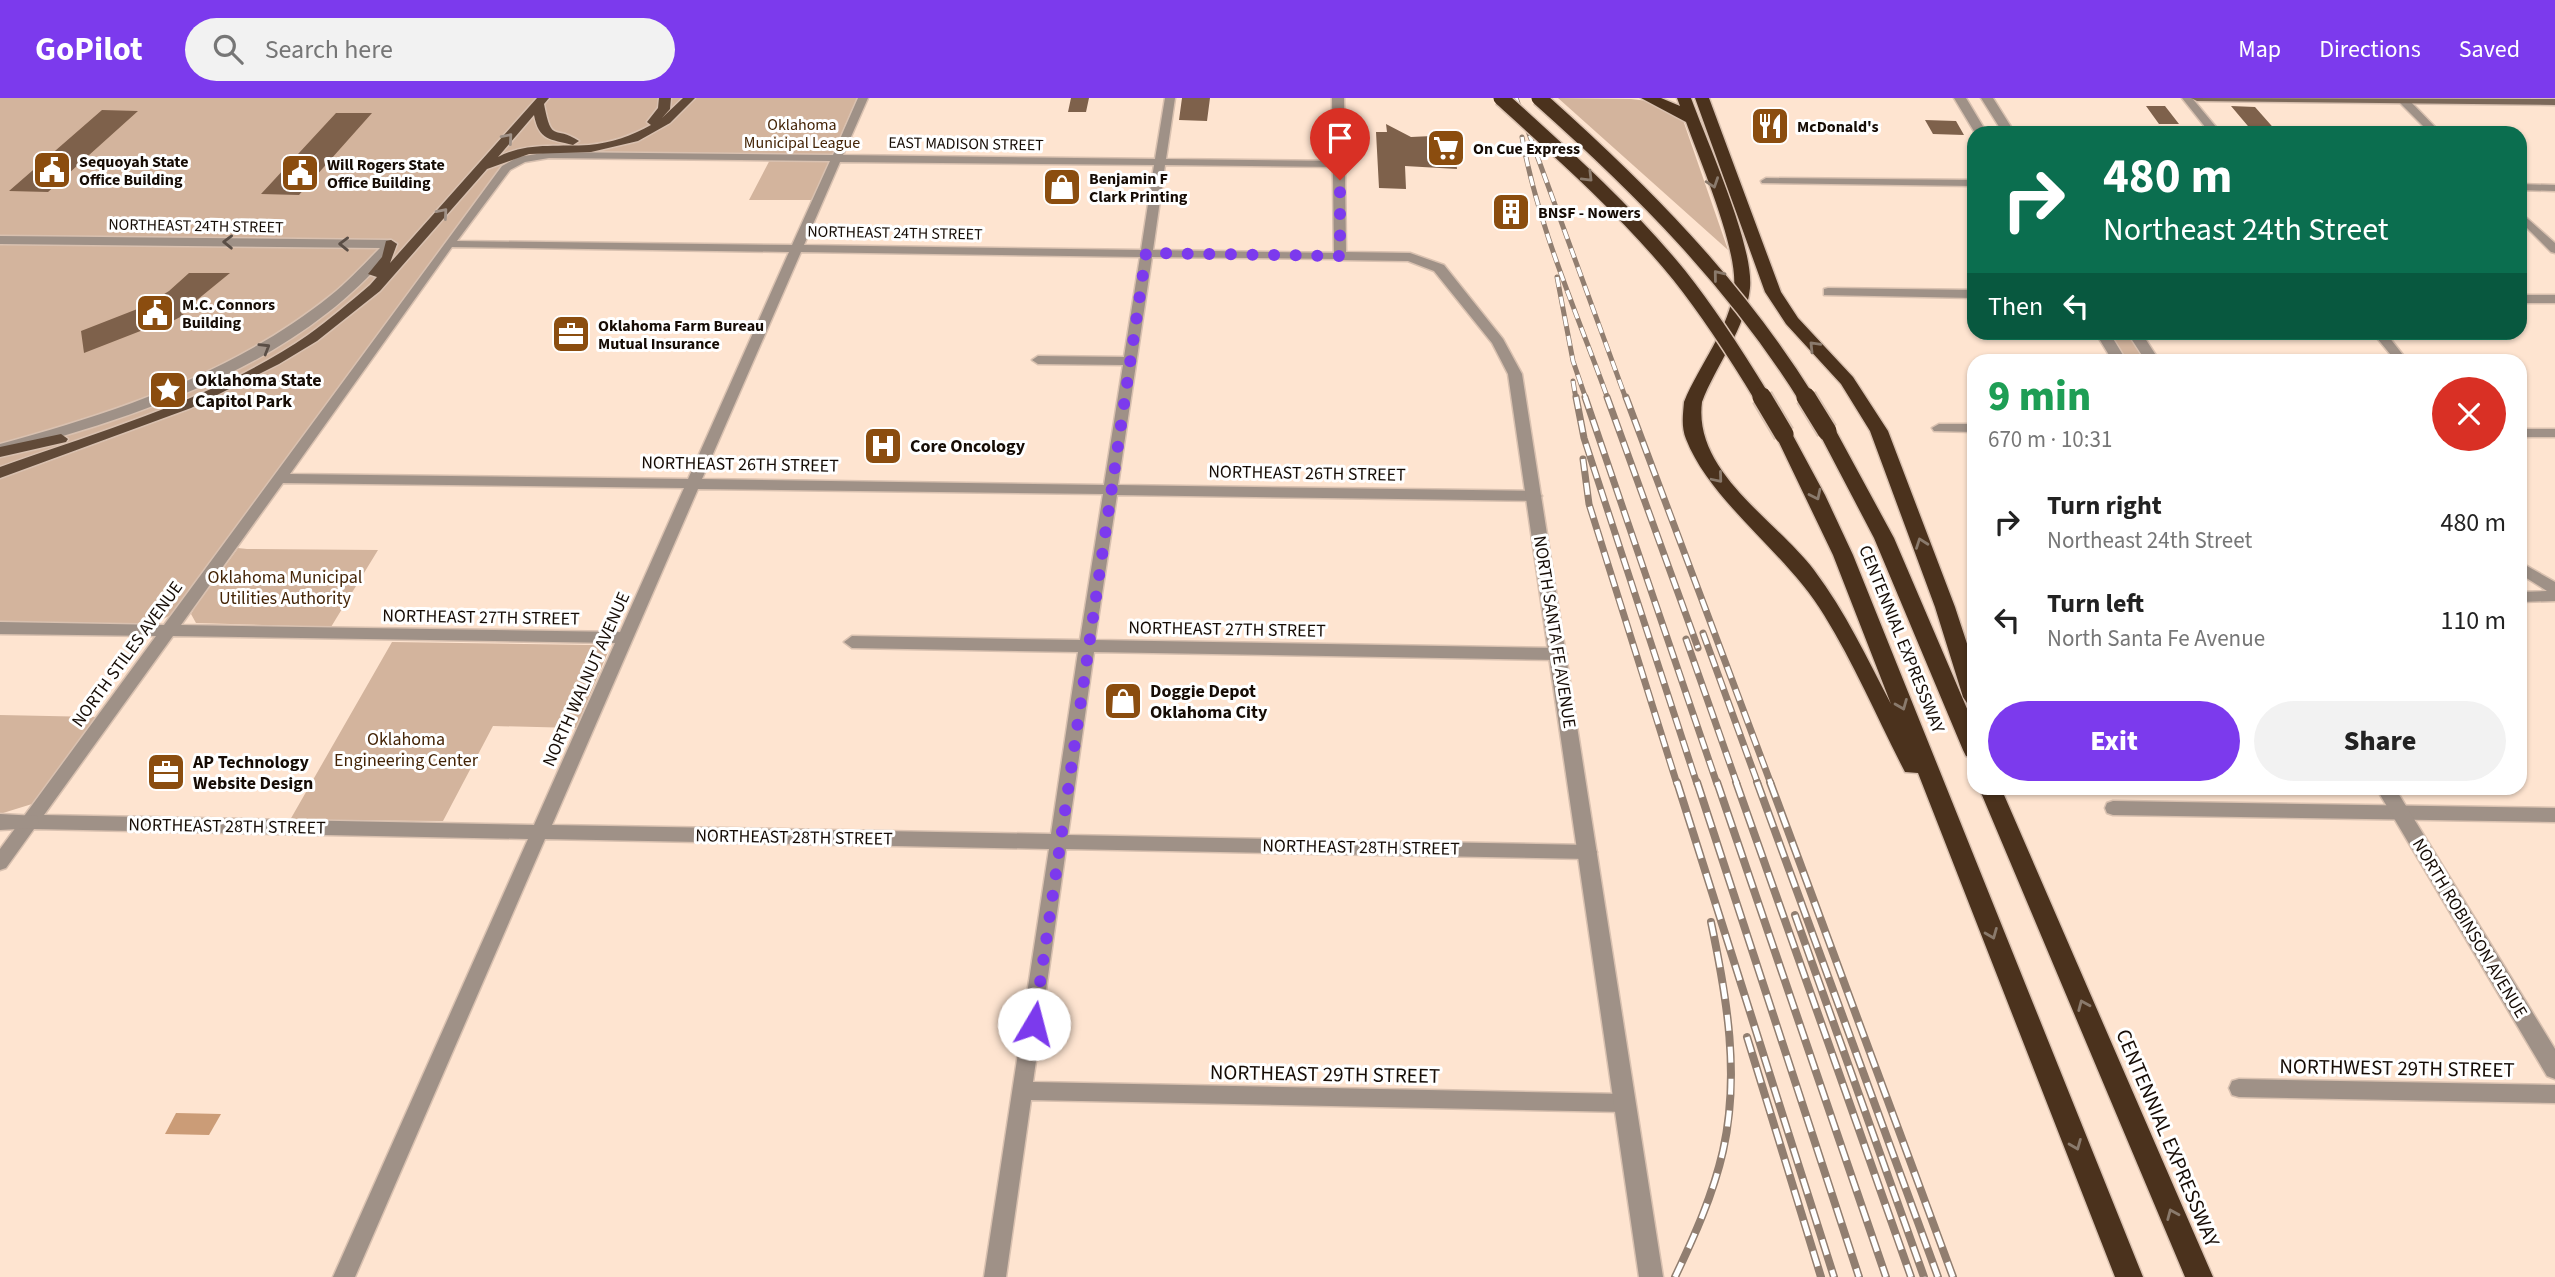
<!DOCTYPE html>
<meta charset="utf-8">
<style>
:root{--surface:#fff;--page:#f2f2f2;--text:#222;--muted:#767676;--accent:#7c3aed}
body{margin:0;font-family:"Source Sans 3",sans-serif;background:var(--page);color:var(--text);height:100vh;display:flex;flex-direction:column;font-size:26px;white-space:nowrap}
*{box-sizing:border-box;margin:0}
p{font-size:23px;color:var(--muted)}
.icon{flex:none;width:38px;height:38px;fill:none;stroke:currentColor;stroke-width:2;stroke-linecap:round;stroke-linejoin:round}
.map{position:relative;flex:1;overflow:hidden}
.side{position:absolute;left:1967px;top:256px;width:560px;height:441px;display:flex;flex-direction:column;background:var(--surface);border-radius:21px;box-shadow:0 2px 5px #0004}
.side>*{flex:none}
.banner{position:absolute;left:1967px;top:28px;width:560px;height:214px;border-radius:21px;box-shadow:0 2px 5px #0004;background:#0b6e4f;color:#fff;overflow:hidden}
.pin{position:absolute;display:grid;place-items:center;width:60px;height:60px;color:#fff;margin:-72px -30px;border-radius:50% 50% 50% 0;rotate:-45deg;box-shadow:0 0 7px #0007}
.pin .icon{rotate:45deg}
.me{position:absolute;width:77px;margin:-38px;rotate:8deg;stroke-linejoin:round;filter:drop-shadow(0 0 5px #0008)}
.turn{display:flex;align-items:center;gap:24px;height:147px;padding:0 21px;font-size:32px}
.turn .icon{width:91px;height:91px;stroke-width:2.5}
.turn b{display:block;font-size:49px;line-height:60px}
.then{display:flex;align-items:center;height:66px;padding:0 21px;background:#0003;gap:14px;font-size:26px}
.round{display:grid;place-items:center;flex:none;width:74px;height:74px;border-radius:37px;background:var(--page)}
.headline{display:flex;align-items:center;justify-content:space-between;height:119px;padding:0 21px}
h1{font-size:42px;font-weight:800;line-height:52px;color:#1e9e55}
.action{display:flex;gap:14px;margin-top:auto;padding:14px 21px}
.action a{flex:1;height:80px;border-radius:42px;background:var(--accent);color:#fff;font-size:28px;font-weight:800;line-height:80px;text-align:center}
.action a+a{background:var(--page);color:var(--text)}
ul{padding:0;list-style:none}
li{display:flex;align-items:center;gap:21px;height:98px;padding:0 21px}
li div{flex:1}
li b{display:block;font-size:26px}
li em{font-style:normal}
header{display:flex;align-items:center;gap:42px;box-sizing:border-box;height:98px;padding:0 35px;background:var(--accent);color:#fff}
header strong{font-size:33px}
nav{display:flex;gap:38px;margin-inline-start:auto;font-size:24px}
.search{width:490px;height:63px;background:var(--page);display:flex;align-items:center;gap:18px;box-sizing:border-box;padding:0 24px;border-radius:38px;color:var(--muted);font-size:26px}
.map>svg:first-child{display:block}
</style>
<header>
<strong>GoPilot</strong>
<div class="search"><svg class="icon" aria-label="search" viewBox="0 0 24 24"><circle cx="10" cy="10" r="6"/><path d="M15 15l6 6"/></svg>Search here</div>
<nav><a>Map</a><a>Directions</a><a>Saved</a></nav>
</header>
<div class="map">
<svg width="2555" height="1179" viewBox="0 0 2555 1179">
<rect width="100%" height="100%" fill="#fee4d0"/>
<path fill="#d3b49d" d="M0,0H857L812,102H749L773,56L602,54L529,56L504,65L173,516L157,524L143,526L0,524Z
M1558,0L1631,1L1648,3L1683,22L1728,152Z
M2109,235H2127L2145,262H2127Z
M2367,257H2389L2393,262H2261L2263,260H2349Z
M238,450L247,451L378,452L331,529L196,525L191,516L195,509Z
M392,544L592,547L601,548L608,554L576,630L493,628L443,723L290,722Z
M0,617L97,619L32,706L3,715H0Z"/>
<path fill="#cb9c77" d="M176,1015L221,1016L209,1037L165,1036Z"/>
<path fill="#7e614b" d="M1071,0H1089L1086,14H1068Z
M1182,0H1210L1207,23L1179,22Z
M2146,8H2165L2179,26H2159Z
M2231,8L2255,9L2278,35L2253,34Z
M102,12L138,13L48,94L9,93Z
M336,15H372L299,97L261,96Z
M1755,15H1774L1785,40H1765Z
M1925,22L1956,23L1964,37L1933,36Z
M1386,26L1411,39L1453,37L1457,71L1405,68L1406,91L1379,90L1376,34H1387Z
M1500,101H1516L1520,126H1503Z
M189,175H230L181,215L184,217L165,227L161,225L84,255L81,233L145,208L169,193Z"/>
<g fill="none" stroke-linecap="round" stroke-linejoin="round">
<defs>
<path id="minor" d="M858,0H868L843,57L1155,61L1165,0H1175L1166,61L1339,63L1344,66L1339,69L1165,67L1153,152L1340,155L1346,158L1340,161L1152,159L1118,387L1535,393L1542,398L1535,403L1117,397L1095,542L1559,550L1567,556L1559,562L1094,554L1068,737L1588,747L1594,749L1597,754L1594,759L1588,761L1066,751L1033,984L1625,996L1632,998L1635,1005L1632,1012L1625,1014L1031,1002L1006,1179H984L1049,751L545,741L355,1179H333L528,741L34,731L6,770L0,772V751L156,538L0,536V524L164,527L502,68L518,59L549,54L833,57ZM549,60L830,63L792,147L457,143L510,72L525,64ZM840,64L1154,67L1141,152L804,147ZM452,149L789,154L688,381L290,376ZM801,154L1140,159L1124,259L1038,258L1032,262L1038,266L1123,267L1104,387L702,381ZM283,385L684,390L620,534L181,527ZM698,391L1103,396L1080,542L852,538L844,544L852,550L1078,554L1051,736L552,727ZM173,538L615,545L534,727L44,717Z
M2182,0H2192L2221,35H2210Z
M2400,1H2408L2441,35H2430L2400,5Z
M1766,80L1974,82V88L1762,85L1761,83Z
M2520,86L2555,87V93L2520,92Z
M2520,114L2555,145V155L2551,154L2520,123Z
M1828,190L1974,192V200L1824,197V191Z
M2520,197H2555V205H2520Z
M2372,234H2385L2407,262H2395Z
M1939,326H1974V334L1934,333L1932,330Z
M2520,331H2555V339H2520Z
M2520,464L2555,484V503L2520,504V494L2547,493L2520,476Z
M2113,703L2555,710V724L2113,717L2107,715L2105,710L2107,705Z
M2239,981L2555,987V1005L2239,999L2232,997L2229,990L2232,983Z"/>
<path id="tertiary" d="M1332,0H1344L1346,154L1410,155L1444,167L1503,241L1522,276L1663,1179H1639L1508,276L1492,245L1434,173L1408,163L1340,162L1334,158Z
M1954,0H1966L1987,35H1975Z
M1981,0H1993L2015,35H2003Z
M0,138L391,142L397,146C302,267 142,317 0,356V346C117,314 234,275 330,198C348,184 364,166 380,150L0,146Z
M2095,234H2109L2126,262H2112Z
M2127,234H2141L2159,262H2145Z
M2376,690H2395L2555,951V981L2547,978Z
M0,716L37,718L39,724L37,730L0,732Z"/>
<path id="secondary" d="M2191,0L2555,1V7L2197,3Z"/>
<path id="primary" d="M537,0H549L544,6C552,47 554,26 579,43L573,47C550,41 539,43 534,17L498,59C526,44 558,49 589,47C611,45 631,38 651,27L647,24L658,10L659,0H671L670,11L662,20L683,0H695L670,25L638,43L591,54L529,56L487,71L380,193L317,243L279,266L191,310L0,380V369C101,333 219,299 308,237C329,222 350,204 370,187L377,179L368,176L382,159L386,143L391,142L397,146L390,165Z
M61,336L68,341L66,344L0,359V349Z"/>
<path id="motorway" d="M1641,0H1661L1680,8L1677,0H1691C1707,44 1754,147 1750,190C1746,230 1716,267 1702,304C1693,374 1776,422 1814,472C1845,513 1867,560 1891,606L1833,457L1775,336L1778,332H1790L1825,397L1853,457L2143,1179H2115L1918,675L1905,674C1878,622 1855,567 1824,517C1787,455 1711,405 1686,341C1681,329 1683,316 1684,304C1699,267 1730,230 1734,190C1738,151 1700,63 1686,24Z
M1695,0H1709L1781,194L1798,220L1853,279L1888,333L1955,509L1974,567V607L1967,605L1963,599L1935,509L1870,333L1841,286L1786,226L1765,194Z
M1827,327L1836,333L1894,440L1974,627V661L1966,658L1963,652L1874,440L1818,333Z
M1979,690H2001L2213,1179H2185Z"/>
</defs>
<use href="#minor" stroke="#d9c1b0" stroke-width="3"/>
<use href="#tertiary" stroke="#d9c1b0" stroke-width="3"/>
<use href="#secondary" stroke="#d9c1b0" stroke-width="3"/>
<use href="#primary" stroke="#d9c1b0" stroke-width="3"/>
<use href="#motorway" stroke="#d9c1b0" stroke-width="3"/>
<use href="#minor" fill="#9f9187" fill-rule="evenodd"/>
<use href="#tertiary" fill="#9f9187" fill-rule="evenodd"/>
<use href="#secondary" fill="#7b6859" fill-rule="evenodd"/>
<use href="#primary" fill="#614a38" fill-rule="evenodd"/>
<use href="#motorway" fill="#4b321d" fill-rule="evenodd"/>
<defs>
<path id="rail-far2" d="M1516,0L1626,301
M1522,39C1538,129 1577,215 1608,301
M1557,179L1573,263L1586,301
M1573,283L1576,301"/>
<path id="rail-far1" d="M1576,299L1584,340L1697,686
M1585,299L1717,686
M1607,299L1698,550
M1626,299L1771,686
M1583,361L1589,406L1677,686
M1703,535L1758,686
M1686,541L1737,686"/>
<path id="rail" d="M1677,684L1834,1179
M1697,684L1859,1179
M1717,684L1886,1179
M1736,684L1911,1179
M1757,684L1938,1179
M1770,684L1953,1179
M1795,817L1924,1179
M1747,939L1821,1179
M1675,1179C1694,1139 1713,1097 1723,1053C1740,977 1727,900 1711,824"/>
</defs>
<use href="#rail-far2" stroke="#917e70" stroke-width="5"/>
<use href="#rail-far1" stroke="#917e70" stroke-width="7"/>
<use href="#rail" stroke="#917e70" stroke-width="8"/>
<use href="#rail-far2" stroke="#fff" stroke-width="3.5" stroke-dasharray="10" stroke-linecap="butt"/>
<use href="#rail-far1" stroke="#fff" stroke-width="4.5" stroke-dasharray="12" stroke-linecap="butt"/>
<use href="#rail" stroke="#fff" stroke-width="5" stroke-dasharray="16" stroke-linecap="butt"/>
<defs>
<path id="motorway-bridge-far1" d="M1501,0C1563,56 1626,112 1679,177C1710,216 1737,258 1763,301
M1539,0C1640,90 1735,185 1807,301"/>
<path id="motorway-bridge" d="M1762,299L1784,336
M1806,299L1827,333"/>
</defs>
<use href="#motorway-bridge-far1" stroke="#d9c1b0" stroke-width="18" stroke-linecap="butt"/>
<use href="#motorway-bridge" stroke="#d9c1b0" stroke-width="23" stroke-linecap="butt"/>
<use href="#motorway-bridge-far1" stroke="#4b321d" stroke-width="15"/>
<use href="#motorway-bridge" stroke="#4b321d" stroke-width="19"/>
</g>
<defs><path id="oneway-chevron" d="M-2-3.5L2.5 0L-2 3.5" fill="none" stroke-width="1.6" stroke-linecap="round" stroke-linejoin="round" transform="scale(1.75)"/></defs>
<g stroke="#a09288">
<use href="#oneway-chevron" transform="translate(508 40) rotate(-49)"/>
<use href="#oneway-chevron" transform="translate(443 115) rotate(-49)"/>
</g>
<g stroke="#8a7a6c">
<use href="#oneway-chevron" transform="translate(1588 79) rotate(45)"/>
<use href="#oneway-chevron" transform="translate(1713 85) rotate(71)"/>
<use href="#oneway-chevron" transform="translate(1718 177) rotate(-129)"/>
<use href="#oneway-chevron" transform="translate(1814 248) rotate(-134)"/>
<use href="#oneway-chevron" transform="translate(1718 380) rotate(50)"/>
<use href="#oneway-chevron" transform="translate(1816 397) rotate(64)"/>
<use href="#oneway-chevron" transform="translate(1921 445) rotate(-110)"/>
<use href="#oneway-chevron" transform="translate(1902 607) rotate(68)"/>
<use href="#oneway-chevron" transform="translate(1992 836) rotate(68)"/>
<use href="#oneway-chevron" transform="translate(2083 907) rotate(-113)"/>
<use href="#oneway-chevron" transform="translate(2076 1047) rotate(68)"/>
<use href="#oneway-chevron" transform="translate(2172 1116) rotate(-113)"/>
</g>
<g stroke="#5a4e46">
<use href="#oneway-chevron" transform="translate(228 144) rotate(-179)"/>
<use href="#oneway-chevron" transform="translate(344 146) rotate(-179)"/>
<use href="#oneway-chevron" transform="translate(265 250) rotate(-31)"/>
</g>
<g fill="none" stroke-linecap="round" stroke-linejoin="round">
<path stroke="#7c3aed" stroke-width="12" stroke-dasharray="0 21.6" d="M1034,926L1146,155L1340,158V82"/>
</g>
<defs>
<symbol id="restaurant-square" viewBox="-11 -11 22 22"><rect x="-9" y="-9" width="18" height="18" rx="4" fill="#8b4d0f" stroke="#fff"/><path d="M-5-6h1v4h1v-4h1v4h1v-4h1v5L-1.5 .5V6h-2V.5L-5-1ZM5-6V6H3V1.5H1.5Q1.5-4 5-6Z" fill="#fff"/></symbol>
<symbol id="supermarket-square" viewBox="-11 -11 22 22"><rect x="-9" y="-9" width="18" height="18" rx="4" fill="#8b4d0f" stroke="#fff"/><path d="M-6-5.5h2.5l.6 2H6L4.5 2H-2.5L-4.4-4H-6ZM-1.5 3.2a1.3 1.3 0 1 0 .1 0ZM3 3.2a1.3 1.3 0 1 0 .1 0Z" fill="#fff"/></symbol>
<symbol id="civic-square" viewBox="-11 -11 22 22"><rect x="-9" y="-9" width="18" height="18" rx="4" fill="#8b4d0f" stroke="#fff"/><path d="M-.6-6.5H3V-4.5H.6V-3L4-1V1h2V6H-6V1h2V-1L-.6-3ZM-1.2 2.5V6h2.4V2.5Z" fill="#fff"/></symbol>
<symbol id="shop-square" viewBox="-11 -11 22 22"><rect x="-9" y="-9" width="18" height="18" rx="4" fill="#8b4d0f" stroke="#fff"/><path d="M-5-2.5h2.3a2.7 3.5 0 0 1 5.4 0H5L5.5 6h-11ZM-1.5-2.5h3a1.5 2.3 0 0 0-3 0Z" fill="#fff"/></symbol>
<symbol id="building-square" viewBox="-11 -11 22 22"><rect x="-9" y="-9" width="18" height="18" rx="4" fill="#8b4d0f" stroke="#fff"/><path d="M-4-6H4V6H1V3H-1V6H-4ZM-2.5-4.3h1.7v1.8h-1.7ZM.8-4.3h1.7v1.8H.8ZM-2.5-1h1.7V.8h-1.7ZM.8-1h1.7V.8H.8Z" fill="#fff"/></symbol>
<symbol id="office-square" viewBox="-11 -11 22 22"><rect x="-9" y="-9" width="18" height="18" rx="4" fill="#8b4d0f" stroke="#fff"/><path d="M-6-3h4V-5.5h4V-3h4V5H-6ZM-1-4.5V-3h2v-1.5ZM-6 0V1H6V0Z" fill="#fff"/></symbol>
<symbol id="sight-square" viewBox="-11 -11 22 22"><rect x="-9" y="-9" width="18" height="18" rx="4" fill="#8b4d0f" stroke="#fff"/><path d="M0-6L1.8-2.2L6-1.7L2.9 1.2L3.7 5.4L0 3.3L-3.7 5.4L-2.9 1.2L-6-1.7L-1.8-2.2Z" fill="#fff"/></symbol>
<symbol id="hospital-square" viewBox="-11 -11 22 22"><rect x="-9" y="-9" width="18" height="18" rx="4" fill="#8b4d0f" stroke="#fff"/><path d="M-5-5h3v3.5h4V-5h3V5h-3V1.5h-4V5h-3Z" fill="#fff"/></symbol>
</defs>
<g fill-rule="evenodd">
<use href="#restaurant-square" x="1748" y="6" width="44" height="44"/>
<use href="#supermarket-square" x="1424" y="28" width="44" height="44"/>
<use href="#civic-square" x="30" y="50" width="44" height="44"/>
<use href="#civic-square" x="278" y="53" width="44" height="44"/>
<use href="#shop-square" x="1040" y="67" width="44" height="44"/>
<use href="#building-square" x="1489" y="92" width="44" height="44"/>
<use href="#civic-square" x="133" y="193" width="44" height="44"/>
<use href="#office-square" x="549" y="214" width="44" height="44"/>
<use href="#sight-square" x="146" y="270" width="44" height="44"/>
<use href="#hospital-square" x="861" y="326" width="44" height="44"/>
<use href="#shop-square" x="1101" y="581" width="44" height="44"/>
<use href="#office-square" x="144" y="652" width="44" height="44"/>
</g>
<g text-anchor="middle" stroke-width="6" stroke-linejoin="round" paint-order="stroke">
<g font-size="16" fill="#442406" stroke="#fff">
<text x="802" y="32">Oklahoma<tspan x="802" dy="18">Municipal League</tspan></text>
</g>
<g font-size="16" font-weight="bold" fill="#160c05" stroke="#fff" text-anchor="start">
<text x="1797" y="34">McDonald's</text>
<text x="1473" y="56">On Cue Express</text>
<text x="79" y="69">Sequoyah State<tspan x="79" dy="18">Office Building</tspan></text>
<text x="327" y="72">Will Rogers State<tspan x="327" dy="18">Office Building</tspan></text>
<text x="1089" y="86">Benjamin F<tspan x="1089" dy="18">Clark Printing</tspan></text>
<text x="1538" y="120">BNSF - Nowers</text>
<text x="182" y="212">M.C. Connors<tspan x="182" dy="18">Building</tspan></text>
<text x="598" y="233">Oklahoma Farm Bureau<tspan x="598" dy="18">Mutual Insurance</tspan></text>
</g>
<g font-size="16" fill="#160c05" stroke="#fff">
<text transform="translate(966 45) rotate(1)" y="6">EAST MADISON STREET</text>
<text transform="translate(196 127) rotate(1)" y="6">NORTHEAST 24TH STREET</text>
<text transform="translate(895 134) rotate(1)" y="6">NORTHEAST 24TH STREET</text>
</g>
<g font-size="18" font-weight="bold" fill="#160c05" stroke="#fff" text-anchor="start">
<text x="195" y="288">Oklahoma State<tspan x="195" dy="21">Capitol Park</tspan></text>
<text x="910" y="354">Core Oncology</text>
<text x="1150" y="599">Doggie Depot<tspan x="1150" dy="21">Oklahoma City</tspan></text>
<text x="193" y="670">AP Technology<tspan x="193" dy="21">Website Design</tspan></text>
</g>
<g font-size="18" fill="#160c05" stroke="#fff">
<text transform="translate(740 366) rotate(1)" y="6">NORTHEAST 26TH STREET</text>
<text transform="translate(1307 375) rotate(1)" y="6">NORTHEAST 26TH STREET</text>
<text transform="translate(481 519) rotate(1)" y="6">NORTHEAST 27TH STREET</text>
<text transform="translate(1227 531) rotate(1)" y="6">NORTHEAST 27TH STREET</text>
<text transform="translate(1555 534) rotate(81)" y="6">NORTH SANTA FE AVENUE</text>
<text transform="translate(1902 541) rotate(68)" y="6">CENTENNIAL EXPRESSWAY</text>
<text transform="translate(127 556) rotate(-54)" y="6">NORTH STILES AVENUE</text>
<text transform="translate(586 581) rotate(-66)" y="6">NORTH WALNUT AVENUE</text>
<text transform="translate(227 728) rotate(1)" y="6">NORTHEAST 28TH STREET</text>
<text transform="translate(794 739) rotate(1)" y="6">NORTHEAST 28TH STREET</text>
<text transform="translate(1361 749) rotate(1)" y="6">NORTHEAST 28TH STREET</text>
<text transform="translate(2470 830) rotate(59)" y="6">NORTH ROBINSON AVENUE</text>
</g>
<g font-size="18" fill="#442406" stroke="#fff">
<text x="285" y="485">Oklahoma Municipal<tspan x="285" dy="21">Utilities Authority</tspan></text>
<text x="406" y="647">Oklahoma<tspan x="406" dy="21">Engineering Center</tspan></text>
</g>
<g font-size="21" fill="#160c05" stroke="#fff">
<text transform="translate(2397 970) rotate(1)" y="7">NORTHWEST 29TH STREET</text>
<text transform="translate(1325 976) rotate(1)" y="7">NORTHEAST 29TH STREET</text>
<text transform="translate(2168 1040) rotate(67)" y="7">CENTENNIAL EXPRESSWAY</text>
</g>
</g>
</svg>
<div class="pin" style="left:1340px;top:82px;background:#d93025"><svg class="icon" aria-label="arrive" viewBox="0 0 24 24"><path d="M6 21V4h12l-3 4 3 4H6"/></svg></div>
<svg class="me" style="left:1034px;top:926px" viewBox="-20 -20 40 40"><circle r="19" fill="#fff"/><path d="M0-13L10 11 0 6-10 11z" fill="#7c3aed"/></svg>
<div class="banner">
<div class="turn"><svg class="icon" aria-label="right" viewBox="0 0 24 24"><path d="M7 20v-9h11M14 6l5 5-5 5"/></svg><div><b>480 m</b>Northeast 24th Street</div></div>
<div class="then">Then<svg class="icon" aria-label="left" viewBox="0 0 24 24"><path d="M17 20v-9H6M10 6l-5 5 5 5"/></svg></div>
</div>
<section class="side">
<div class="headline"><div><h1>9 min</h1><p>670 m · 10:31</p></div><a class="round" style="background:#d93025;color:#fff"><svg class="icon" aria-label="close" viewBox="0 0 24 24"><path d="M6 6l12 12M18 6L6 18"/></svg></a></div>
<ul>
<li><svg class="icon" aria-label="right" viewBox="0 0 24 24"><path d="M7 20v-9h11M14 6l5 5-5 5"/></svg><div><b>Turn right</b><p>Northeast 24th Street</p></div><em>480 m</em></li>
<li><svg class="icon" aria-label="left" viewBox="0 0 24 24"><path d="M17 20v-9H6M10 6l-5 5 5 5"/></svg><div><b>Turn left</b><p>North Santa Fe Avenue</p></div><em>110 m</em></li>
</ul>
<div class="action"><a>Exit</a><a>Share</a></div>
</section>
</div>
